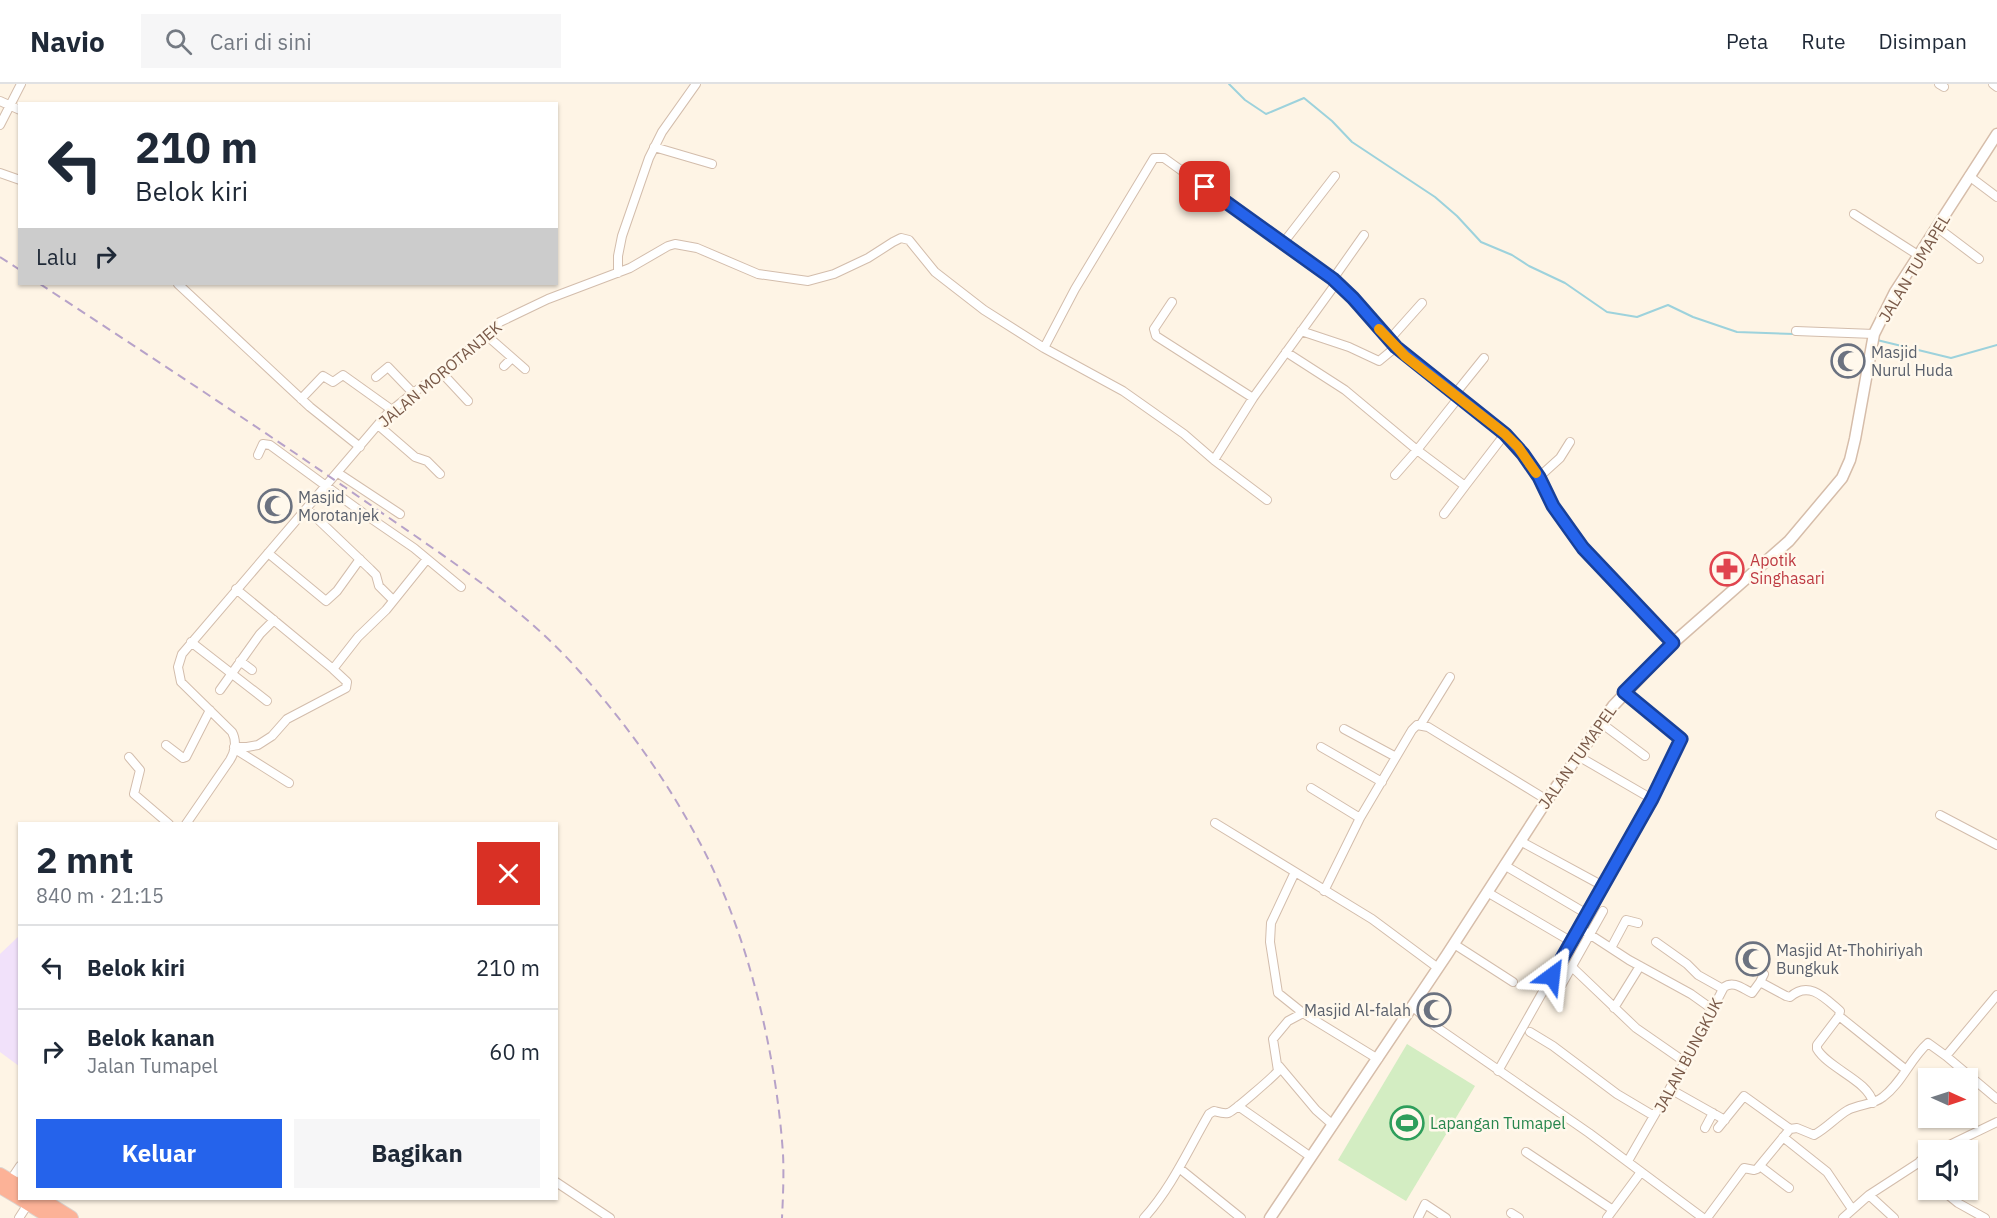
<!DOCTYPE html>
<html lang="id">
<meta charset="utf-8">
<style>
:root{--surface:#fff;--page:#f6f6f7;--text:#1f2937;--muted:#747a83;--line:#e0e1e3;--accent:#2563eb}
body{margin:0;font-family:"IBM Plex Sans",sans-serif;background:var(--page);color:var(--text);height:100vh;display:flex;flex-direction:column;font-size:22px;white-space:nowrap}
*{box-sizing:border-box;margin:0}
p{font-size:20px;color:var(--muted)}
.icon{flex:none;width:33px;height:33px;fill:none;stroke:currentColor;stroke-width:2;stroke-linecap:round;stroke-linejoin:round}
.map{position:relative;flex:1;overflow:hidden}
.side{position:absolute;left:18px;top:738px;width:540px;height:378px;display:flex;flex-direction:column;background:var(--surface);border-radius:0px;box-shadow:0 2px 4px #0004}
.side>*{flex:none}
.guide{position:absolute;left:18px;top:18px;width:540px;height:183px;border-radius:0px;box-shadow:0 2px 4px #0004;background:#fff;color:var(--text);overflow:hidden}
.needle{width:39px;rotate:93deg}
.controls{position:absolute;left:1918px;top:984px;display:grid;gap:12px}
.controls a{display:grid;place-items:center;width:60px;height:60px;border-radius:0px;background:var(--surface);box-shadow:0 2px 4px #0004;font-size:30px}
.pin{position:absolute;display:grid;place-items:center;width:51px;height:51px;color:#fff;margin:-26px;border-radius:12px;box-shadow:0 3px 9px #0006}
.me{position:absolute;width:66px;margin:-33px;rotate:30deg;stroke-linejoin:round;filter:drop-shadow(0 0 4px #0008)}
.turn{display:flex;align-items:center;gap:21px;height:126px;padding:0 18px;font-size:27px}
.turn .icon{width:78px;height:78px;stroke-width:2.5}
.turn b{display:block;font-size:42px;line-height:51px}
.then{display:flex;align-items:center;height:57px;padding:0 18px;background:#0003;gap:12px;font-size:22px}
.round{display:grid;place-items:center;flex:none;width:63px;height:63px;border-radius:0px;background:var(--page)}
.overview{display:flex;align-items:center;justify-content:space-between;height:102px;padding:0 18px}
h1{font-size:36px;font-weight:800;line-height:45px}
.button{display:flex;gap:12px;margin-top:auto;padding:12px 18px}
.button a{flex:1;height:69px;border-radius:0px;background:var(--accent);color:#fff;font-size:24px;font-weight:800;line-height:69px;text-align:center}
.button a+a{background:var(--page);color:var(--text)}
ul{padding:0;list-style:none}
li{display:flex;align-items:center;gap:18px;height:84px;padding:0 18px;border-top:2px solid var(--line)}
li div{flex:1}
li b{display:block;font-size:22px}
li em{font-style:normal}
header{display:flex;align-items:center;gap:36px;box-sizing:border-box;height:84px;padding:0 30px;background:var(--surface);border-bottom:2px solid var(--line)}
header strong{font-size:28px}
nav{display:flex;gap:33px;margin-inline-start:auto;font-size:21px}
.search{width:420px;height:54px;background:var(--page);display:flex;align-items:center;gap:15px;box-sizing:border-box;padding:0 21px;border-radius:0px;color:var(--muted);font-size:22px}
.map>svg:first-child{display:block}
</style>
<header>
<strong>Navio</strong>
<div class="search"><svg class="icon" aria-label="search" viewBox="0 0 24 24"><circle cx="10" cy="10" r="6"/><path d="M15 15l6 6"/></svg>Cari di sini</div>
<nav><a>Peta</a><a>Rute</a><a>Disimpan</a></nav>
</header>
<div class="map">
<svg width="1997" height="1134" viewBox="0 0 1997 1134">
<rect width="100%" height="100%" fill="#fef4e5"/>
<path fill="#f1e1fa" d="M19,852V982L0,968V870Z"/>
<path fill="#d3edc2" d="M1407,960L1475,1002L1406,1117L1338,1076Z"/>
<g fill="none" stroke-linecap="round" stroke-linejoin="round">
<path stroke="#9dd2dc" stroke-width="2" d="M1229,0L1245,16L1266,30L1304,14L1332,37L1352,58L1435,113L1457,132L1481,158L1512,171L1529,182L1565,199L1607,228L1637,233L1668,221L1693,233L1737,248L1794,250
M1877,256L1951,274L1997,261"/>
<defs>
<path id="street" d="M1939,0L1944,3
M1993,0L1997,3
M0,17L20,26
M0,41L21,0
M654,63L712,80
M0,89L20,96
M1969,92L1997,113
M1854,130L1918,171
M1938,144L1979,175
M1284,158L1335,92
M618,189V172L622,152L649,74L662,48L696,0
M1333,195L1364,151
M178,200L310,323L360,363
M1172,218L1154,245L1156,252L1253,314
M1301,247L1349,263L1379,277L1396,263
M1796,247L1874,250
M485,250L525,285
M1389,256L1422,219
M1044,264L1075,205L1154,74H1164L1333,195L1353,214L1396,263L1486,333L1518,363L1539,393L1553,422L1583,464L1673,559
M1286,268L1345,306L1417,366L1459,313
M504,282L512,274
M442,289L468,317
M376,293L388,283L413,309
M1455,310L1484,274
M301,315L323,292L333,298L343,291L392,326
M378,341L415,373L427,377L440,390
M258,371L263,360L270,361L363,429L414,464L461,503
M1214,376L1267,416
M338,389L400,430
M1395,391L1417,366L1465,402L1444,430
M1539,393L1560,374L1570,358
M1465,402L1505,350
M307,425L370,485L376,491L379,502L393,516
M268,469L326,517L337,507L360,475
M236,505L333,585
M191,558L267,617
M240,577L252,586
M220,606L260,550L274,536
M1601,639L1645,672
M1421,640L1450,593
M1344,645L1396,673
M166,661L183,674L186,673L210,626
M234,663H247L258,661L272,652L287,635L346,604L347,598L333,585L358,553L386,526L427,475
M1321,663L1382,698
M235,665L289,699
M1578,672L1652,715
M129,673L140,686L134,710L169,740
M1311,704L1360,734
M1940,731L1997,761
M1215,739L1372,835L1438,884
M186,740L230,676C235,668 237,657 232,648L181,598L178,583L182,570L387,330L413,309L451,282L500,238L548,215L630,184L668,162L675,160L697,164L758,190L808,197L834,190L868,174L893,158L901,154L909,156L935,188L984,226L1044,264L1123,307L1184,350L1214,376L1253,314L1337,198
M1520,757L1603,802
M1504,781L1587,830
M1295,788L1271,839L1270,858L1278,909L1303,929L1378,975
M1324,807L1360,734L1412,646L1417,641L1428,643L1547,716
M1487,808L1572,858
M1580,844L1629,876L1691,910L1712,925
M1656,858L1687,880L1698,891L1723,905
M1454,860L1513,898
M1611,864L1626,836L1638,839
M1572,883L1636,944L1685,978
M1764,890L1760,898L1786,912L1790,913C1809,896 1825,914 1840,927L1839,932
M1562,900L1603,827
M1412,922L1435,942L1589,1049L1703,1134
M1614,924L1640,882
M1530,948L1553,962L1617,1010L1654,1032
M1946,972L1997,911
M1279,982L1316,1026L1333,1041
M1498,987L1645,727L1681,655L1624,608
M1670,1005L1725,1036
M1873,1019C1869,997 1829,985 1817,965V961L1839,932L1905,985
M1238,1022L1311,1073
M1705,1044L1713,1029
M1718,1044L1744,1012L1790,1045
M1783,1053L1827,1088L1852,1125
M1939,1066L1997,1038
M1526,1068L1613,1126
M1628,1077L1685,978L1724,903C1734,896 1743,905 1752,909L1760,898
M1920,1077L1929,1086
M1760,1082L1789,1104
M1179,1084L1241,1134
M10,1097L20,1082
M556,1098L610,1134
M1942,1106L1958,1119L1985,1134
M1869,1111L1894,1134
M1511,1129L1519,1134
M19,1134L28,1120
M1144,1134C1172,1103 1188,1066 1209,1030L1214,1027C1218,1028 1223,1030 1228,1029C1233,1028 1273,993 1278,987L1273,955L1288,937L1303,929
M1418,1134L1425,1120L1446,1134
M1607,1134L1641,1088
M1707,1134L1744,1084L1754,1086L1757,1085L1790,1045L1797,1044L1814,1051C1827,1044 1836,1033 1848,1026C1860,1020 1873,1021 1883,1013C1902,999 1910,975 1928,959L1946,972L1997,1015
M1843,1134L1869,1111L1929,1072"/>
<path id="secondary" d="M1270,1134L1446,872L1547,716L1613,622L1673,559L1789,457L1842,394L1850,376L1855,355L1874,250L1895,208L1997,50"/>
<path id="highway" d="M0,1091L20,1103
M0,1102L20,1114
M20,1114L52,1134
M39,1114L71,1134"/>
</defs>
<use href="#street" stroke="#d3bdac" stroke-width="10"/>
<use href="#secondary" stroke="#d6bdaa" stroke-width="13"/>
<use href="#highway" stroke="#dcd4cf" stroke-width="16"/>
<use href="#street" stroke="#fff" stroke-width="8"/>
<use href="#secondary" stroke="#fff" stroke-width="10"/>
<use href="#highway" stroke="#fcb297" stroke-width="14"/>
<path stroke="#b7a2c9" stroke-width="2" stroke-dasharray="9 6" stroke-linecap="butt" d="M0,173L20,186
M40,200C151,273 263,346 372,422C445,473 521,521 580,588C624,637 663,691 694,748C746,840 776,966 783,1070C784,1091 783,1113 782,1134"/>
</g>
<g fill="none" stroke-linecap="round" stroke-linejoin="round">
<defs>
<path id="route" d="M1205,103L1333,195L1353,214L1396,263L1505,350L1523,370L1539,393L1553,422L1583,464L1673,559L1624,608L1681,655L1652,715L1552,892"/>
</defs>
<use href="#route" stroke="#184099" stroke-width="15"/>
<use href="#route" stroke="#2563eb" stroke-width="10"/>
<path stroke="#f59e0b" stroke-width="10" d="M1379,245L1405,272L1505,350L1518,363L1536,389"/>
</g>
<defs>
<symbol id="mosque-ring" viewBox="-11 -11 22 22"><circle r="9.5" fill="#fff8ec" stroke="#6b7280" stroke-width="1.5"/><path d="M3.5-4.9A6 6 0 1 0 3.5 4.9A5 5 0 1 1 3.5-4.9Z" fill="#6b7280"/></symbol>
<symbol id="pharmacy-ring" viewBox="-11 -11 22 22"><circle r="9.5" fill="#fff8ec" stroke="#e0444e" stroke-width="1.5"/><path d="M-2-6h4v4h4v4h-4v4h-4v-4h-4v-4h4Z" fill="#e0444e"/></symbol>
<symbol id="stadium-ring" viewBox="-11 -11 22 22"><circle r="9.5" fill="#fff8ec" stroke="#2e9e5b" stroke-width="1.5"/><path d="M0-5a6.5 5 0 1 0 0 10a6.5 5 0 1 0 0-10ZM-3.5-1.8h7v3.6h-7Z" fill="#2e9e5b"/></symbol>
</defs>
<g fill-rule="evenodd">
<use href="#mosque-ring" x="1829" y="258" width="38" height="38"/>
<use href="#mosque-ring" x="256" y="403" width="38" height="38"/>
<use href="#pharmacy-ring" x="1708" y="466" width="38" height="38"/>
<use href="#mosque-ring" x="1734" y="856" width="38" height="38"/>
<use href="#mosque-ring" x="1415" y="907" width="38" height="38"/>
<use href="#stadium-ring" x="1388" y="1020" width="38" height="38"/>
</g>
<g text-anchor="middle" stroke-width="5" stroke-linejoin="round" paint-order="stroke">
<g font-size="16" fill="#795948" stroke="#fff8ec">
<text transform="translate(1914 184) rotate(-59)" y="6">JALAN TUMAPEL</text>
<text transform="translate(440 290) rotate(-40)" y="6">JALAN MOROTANJEK</text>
<text transform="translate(1577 673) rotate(-55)" y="6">JALAN TUMAPEL</text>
<text transform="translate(1688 971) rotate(-62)" y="6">JALAN BUNGKUK</text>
</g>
<g font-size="16" fill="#5b616d" stroke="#fff8ec" text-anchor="start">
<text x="1871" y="274">Masjid<tspan x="1871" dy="18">Nurul Huda</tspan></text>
<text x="298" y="419">Masjid<tspan x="298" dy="18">Morotanjek</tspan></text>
<text x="1776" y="872">Masjid At-Thohiriyah<tspan x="1776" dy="18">Bungkuk</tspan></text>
<text x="1411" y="932" text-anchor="end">Masjid Al-falah</text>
</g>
<g font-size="16" fill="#be3a42" stroke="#fff8ec" text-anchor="start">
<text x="1750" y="482">Apotik<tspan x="1750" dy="18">Singhasari</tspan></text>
</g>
<g font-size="16" fill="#27864d" stroke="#fff8ec" text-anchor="start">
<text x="1430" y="1045">Lapangan Tumapel</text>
</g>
</g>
</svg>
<div class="controls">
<a><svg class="needle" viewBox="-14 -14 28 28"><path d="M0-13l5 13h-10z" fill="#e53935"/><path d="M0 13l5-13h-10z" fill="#747a83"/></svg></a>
<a><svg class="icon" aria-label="sound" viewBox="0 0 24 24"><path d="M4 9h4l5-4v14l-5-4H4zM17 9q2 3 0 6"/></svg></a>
</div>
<div class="pin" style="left:1205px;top:103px;background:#d93025"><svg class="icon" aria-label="arrive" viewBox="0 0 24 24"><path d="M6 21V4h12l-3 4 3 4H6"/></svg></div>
<svg class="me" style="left:1552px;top:892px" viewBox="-20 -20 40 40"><path d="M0-17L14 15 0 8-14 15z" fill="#2563eb" stroke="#fff" stroke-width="4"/></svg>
<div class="guide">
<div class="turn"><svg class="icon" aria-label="left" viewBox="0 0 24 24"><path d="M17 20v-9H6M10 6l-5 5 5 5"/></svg><div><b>210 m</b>Belok kiri</div></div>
<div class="then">Lalu<svg class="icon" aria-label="right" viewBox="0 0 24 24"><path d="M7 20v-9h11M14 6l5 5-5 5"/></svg></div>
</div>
<section class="side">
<div class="overview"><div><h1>2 mnt</h1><p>840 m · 21:15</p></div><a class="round" style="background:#d93025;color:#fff"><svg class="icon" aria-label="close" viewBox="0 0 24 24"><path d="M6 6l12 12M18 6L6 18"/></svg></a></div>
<ul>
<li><svg class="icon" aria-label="left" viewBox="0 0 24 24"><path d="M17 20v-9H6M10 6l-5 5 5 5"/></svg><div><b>Belok kiri</b></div><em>210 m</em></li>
<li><svg class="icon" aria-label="right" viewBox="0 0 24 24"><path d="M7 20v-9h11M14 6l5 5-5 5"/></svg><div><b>Belok kanan</b><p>Jalan Tumapel</p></div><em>60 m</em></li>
</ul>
<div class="button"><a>Keluar</a><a>Bagikan</a></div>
</section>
</div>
